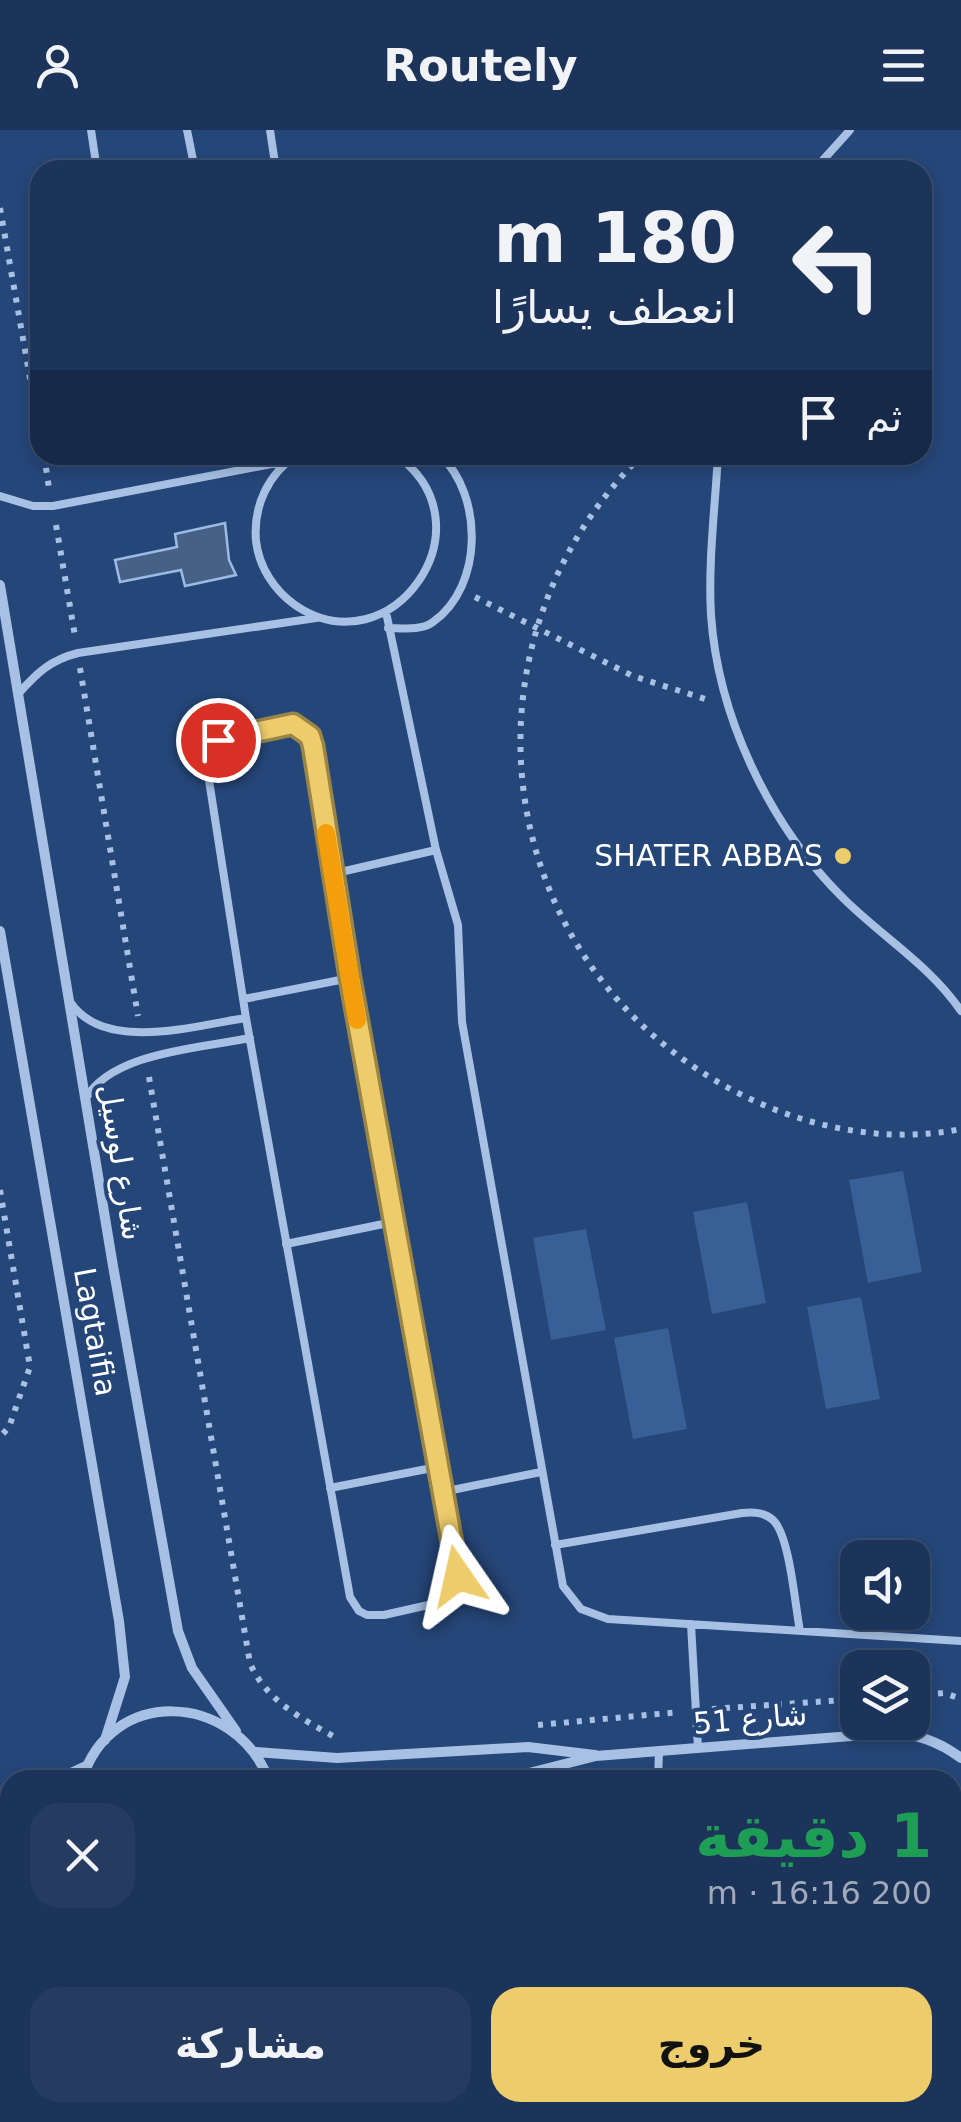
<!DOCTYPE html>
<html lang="ar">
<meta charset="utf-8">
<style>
:root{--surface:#1c345a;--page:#253c60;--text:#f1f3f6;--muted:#a0aabb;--line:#3a4f70;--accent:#edcc6b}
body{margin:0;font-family:"DejaVu Sans","Noto Sans Arabic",sans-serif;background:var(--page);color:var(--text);direction:rtl;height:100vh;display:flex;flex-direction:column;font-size:38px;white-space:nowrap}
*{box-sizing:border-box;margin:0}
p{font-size:32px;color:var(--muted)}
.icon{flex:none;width:55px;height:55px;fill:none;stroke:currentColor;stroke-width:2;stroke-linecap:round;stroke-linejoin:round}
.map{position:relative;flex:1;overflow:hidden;direction:ltr}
.side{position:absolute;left:0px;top:1640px;width:962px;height:352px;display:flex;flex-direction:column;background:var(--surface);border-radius:30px 30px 0 0;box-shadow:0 5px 15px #0003,0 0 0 2px var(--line);direction:rtl}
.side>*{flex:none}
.hud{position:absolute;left:30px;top:30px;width:902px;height:305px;border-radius:30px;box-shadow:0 5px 15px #0003,0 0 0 2px var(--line);direction:rtl;background:#1c345a;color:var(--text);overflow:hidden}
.buttons{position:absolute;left:840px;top:1410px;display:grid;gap:20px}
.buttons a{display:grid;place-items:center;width:90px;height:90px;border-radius:20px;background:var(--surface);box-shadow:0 5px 15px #0003,0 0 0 2px var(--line);font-size:50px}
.pin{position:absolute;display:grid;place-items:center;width:85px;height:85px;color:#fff;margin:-42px;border:5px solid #fff;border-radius:50%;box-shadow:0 2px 10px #0007}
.me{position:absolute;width:110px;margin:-55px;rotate:349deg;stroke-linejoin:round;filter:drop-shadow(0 0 8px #0008)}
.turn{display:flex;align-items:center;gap:35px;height:210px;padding:0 30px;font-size:45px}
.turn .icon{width:130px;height:130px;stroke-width:2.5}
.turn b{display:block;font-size:70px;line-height:85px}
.then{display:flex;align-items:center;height:95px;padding:0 30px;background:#0003;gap:20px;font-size:38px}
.round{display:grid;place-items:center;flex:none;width:105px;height:105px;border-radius:30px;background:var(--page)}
.overview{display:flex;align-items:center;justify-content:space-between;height:170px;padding:0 30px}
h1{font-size:60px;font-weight:700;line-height:75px;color:#1e9e55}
.button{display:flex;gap:20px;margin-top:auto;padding:20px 30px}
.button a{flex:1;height:115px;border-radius:30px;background:var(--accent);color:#111;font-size:40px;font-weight:700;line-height:115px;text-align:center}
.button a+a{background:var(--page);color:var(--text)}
header{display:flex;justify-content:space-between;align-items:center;height:130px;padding:0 30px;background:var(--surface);font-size:45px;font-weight:700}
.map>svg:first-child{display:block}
</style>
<header><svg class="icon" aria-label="menu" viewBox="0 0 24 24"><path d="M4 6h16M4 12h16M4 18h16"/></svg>Routely<svg class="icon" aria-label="person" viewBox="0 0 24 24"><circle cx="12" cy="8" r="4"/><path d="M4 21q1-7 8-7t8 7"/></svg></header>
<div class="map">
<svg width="961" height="1992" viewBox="0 0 961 1992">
<rect width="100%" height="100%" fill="#254678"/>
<path fill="#385f96" d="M903,1041L922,1142L868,1153L849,1050Z
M747,1072L766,1173L712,1184L693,1082Z
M586,1099L606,1200L551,1210L533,1108Z
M861,1167L880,1269L826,1279L807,1177Z
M668,1198L687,1299L633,1309L614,1208Z"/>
<path fill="#476085" stroke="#9bbae4" stroke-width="2.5" d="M225,393L229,430L236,445L185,456L181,440L120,452L115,430L177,417L175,404Z"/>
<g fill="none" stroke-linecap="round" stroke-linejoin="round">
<path stroke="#a7c0e3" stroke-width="6" stroke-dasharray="5 8" stroke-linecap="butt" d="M0,78L40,305
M44,325L49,358
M642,325C446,519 493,839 740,964C807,998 888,1014 961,999
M56,395L75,506
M475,467L633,546L705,569
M80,538L138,886
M149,947L250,1533C265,1569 300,1588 333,1606
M0,1060L30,1237L9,1297L0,1307
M912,1565L945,1563L961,1569
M712,1579L858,1569
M538,1595L680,1582"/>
<path stroke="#a7c0e3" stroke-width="8" d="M91,0L97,40
M187,0L195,40
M270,0L276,40
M814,40L850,0
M297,325C268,344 253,376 256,411C259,437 274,460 295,475C391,541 495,395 396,325
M718,325C715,378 708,432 711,485C718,587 769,693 840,765C879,805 929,834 961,881
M0,366L33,376H53L287,331
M386,482L436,720L458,795L462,892L563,1456L581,1479L608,1489L961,1511
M388,498C402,498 421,501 433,492C484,456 483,365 440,325
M18,564C37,543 50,530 78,523L316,488
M283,594L303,599L313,616L350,848L458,1446L456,1460L446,1471L384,1485H367L359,1481L350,1467L246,888L206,631L212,615L218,610Z
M332,744L436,720
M244,869L350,848
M71,873C105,923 197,895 246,888
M85,970C110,922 202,918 250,908
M286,1114L393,1092
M330,1358L437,1337
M442,1362L541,1342
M555,1415L742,1383C753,1382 764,1382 773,1390C790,1406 795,1476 800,1501
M691,1494L698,1618
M658,1650L659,1621
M0,1830H10
M138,1982L139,1992
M680,1982L681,1992
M852,1982L853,1992"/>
<path stroke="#a7c0e3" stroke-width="10" d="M0,455L113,1136L178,1501L192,1538L236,1601
M0,801L119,1491L125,1547L105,1610
M256,1622L337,1628L528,1617L595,1625
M56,1650L86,1636
M82,1650C110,1556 234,1561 269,1650
M475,1650L529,1643L596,1626L890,1603C917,1604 938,1611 961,1628
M0,1663L10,1661
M0,1719L10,1720
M212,1982L213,1992
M260,1982L261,1992"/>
</g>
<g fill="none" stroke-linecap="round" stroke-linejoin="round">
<defs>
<path id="route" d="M218,610L293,594L310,606L313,616L350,848L458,1446"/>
</defs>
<use href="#route" stroke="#9a8546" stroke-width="25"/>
<use href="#route" stroke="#edcc6b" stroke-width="18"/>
<path stroke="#f59e0b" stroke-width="18" d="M326,703L357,890"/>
</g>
<circle fill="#edcc6b" stroke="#254678" stroke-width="4" cx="843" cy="726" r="10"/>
<g text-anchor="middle" stroke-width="8" stroke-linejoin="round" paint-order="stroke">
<g font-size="30" fill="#fff" stroke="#254678" text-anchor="end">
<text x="823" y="736">SHATER ABBAS</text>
</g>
<g font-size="30" fill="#fff" stroke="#254678">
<text transform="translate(121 1032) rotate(81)" y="10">شارع لوسيل</text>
<text transform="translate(95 1202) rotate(80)" y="10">Lagtaifia</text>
<text transform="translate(750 1589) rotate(-5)" y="10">شارع 51</text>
</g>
</g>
</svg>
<div class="buttons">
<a><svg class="icon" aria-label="sound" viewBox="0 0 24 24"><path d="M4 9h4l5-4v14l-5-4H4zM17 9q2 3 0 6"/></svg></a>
<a><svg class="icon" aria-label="layers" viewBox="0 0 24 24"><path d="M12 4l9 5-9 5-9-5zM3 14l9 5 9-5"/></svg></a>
</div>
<div class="pin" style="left:218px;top:610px;background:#d93025"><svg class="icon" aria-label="arrive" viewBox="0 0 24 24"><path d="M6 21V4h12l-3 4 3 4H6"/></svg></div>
<svg class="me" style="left:458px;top:1446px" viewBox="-20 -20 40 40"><path d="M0-17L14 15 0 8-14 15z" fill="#edcc6b" stroke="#fff" stroke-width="4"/></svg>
<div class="hud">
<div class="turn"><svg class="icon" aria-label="left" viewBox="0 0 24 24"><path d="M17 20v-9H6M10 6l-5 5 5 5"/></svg><div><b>180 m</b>انعطف يسارًا</div></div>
<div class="then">ثم<svg class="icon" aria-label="arrive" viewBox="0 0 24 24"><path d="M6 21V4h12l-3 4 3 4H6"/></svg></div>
</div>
<section class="side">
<div class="overview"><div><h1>1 دقيقة</h1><p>200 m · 16:16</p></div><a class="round"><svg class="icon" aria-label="close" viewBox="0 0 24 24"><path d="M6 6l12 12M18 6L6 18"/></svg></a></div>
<div class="button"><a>خروج</a><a>مشاركة</a></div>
</section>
</div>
